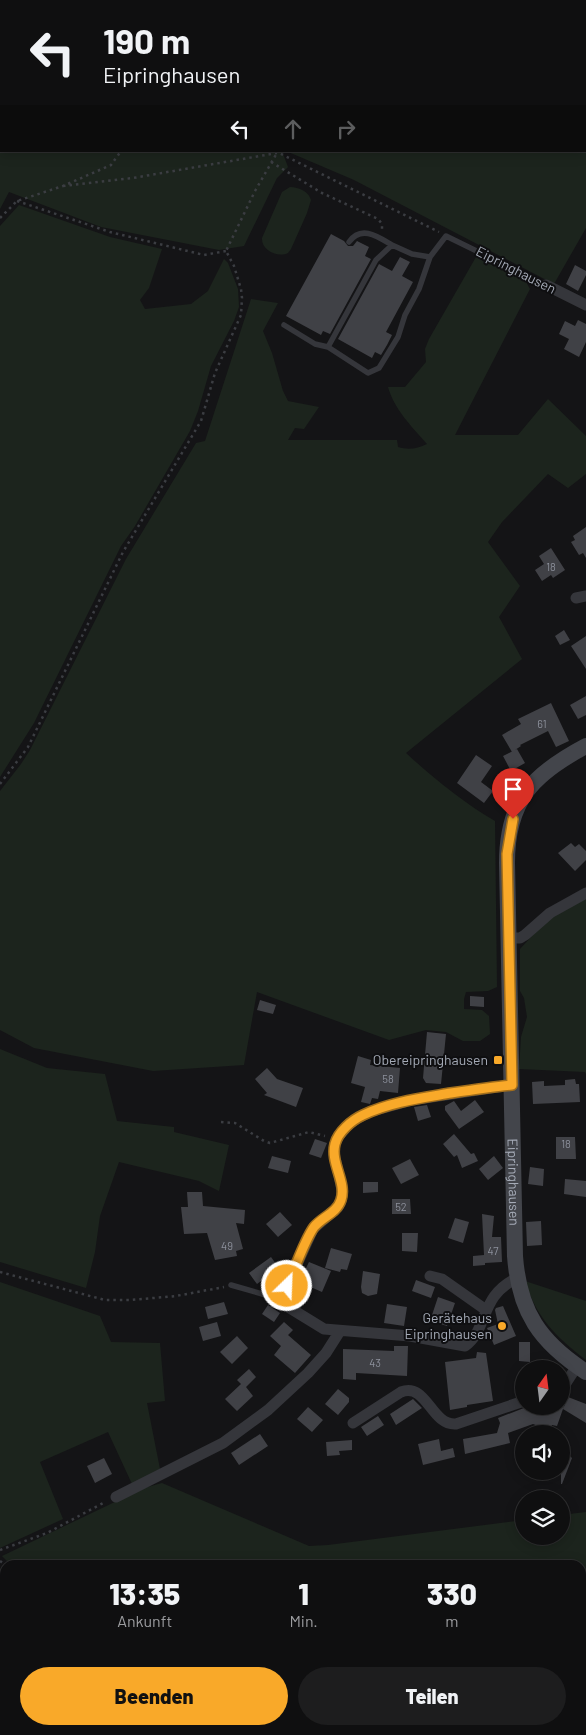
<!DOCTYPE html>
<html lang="de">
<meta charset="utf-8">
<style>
:root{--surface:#0f0f10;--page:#1d1d1e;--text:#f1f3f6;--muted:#9b9c9f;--line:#2f2f30;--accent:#f9a929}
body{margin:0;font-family:Barlow,sans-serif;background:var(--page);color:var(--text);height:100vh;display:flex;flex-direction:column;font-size:19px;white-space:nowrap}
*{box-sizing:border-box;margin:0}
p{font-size:16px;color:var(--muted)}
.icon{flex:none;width:28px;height:28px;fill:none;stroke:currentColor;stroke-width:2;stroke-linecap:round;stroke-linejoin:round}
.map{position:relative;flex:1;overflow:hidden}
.sheet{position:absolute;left:0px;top:1560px;width:586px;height:175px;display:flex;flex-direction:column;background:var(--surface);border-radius:15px 15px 0 0;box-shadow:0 2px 12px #0003,0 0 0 1px var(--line)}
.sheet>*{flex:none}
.banner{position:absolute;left:0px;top:0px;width:586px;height:152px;box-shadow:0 2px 12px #0003,0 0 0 1px var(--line);background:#0f0f10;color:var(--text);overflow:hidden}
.needle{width:32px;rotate:14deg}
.tools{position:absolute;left:515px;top:1360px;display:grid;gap:10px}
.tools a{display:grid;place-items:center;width:55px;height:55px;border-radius:50%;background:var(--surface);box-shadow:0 2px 12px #0003,0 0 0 1px var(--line);font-size:25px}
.pin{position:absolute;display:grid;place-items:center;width:42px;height:42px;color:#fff;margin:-51px -21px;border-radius:50% 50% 50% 0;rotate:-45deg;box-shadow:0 0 5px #0007}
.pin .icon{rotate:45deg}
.me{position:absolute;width:55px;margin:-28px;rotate:24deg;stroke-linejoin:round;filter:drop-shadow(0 0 4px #0008)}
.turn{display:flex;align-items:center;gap:18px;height:105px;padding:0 20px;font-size:22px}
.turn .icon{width:65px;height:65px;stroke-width:2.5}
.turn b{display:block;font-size:35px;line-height:42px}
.lanes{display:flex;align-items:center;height:48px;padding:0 20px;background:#0003;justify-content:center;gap:25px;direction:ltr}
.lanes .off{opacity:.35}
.eta{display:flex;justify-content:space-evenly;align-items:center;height:85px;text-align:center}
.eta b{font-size:30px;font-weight:800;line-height:35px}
.primary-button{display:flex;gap:10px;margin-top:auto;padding:10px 20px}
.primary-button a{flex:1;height:58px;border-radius:30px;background:var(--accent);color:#111;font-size:20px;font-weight:800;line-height:58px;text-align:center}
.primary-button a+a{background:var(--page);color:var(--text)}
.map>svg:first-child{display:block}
</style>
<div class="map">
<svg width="586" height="1735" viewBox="0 0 586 1735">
<rect width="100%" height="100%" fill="#141416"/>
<path fill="#1c241d" d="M0,0H365L364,1H1V151H282L288,167L277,178L244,246L219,250L101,227L9,192L0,209Z
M374,0H586V228L554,284L354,180L286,151H585V1H373Z
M290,187C299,187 309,192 311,200L307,213L291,249L288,253C277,258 261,250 262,238L282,192Z
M19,205L110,237L162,249L149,288L140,300L145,309L191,304L208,291L224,259L228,263L238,289L239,307L234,321L211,366L198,411L190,431L135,526L121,546L34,723L0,777V226Z
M476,257L526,282L530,289L455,435H518L548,399L586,436V474L568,488L548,474L502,522L488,542L520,586L499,617L522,659L406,753C431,776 465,804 495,821L497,987L488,991L466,992L464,999V1009L482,1010L489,1016L490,1034L480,1041H463L446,1032L426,1030L389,1040L257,992L244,1065L153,1071L34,1048L0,1030V791L21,764L30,750L126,559L196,443L205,441L251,299L278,303L263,331L272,353L283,391L288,401L319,407L304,429L295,428L288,440H397L398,447C408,450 417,449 427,444C412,427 394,409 388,387H405L426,362L425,349L429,339Z
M586,898V1074L585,1072L519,1069L521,1037L527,1017L524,998L520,991V949L542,925L551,918Z
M0,1049L47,1068L105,1074L117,1121L174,1127V1132L229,1145L219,1191L199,1181L119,1162L100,1216L95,1252L86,1288L0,1262Z
M525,1281L586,1301V1360C556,1337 536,1317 525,1281Z
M0,1282L100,1316L111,1342L160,1343L165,1401L147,1403L160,1469L132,1484L108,1432L40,1462L63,1519L0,1548Z
M162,1483L309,1546L328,1545L524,1520V1536H561V1515L586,1512V1735H242L228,1730H581V1565H11L2,1556L144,1488Z"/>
<path fill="#404146" d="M331,234L344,241L348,246H353L357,241L369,247L365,256L371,259L330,334L323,331L321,335L286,316Z
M400,257L410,262L402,276L413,282L386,332L392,335L387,345L381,355L375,352L372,358L338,339L379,264L392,271Z
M575,265L586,271V275L578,291L566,284Z
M578,320L586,324V342L579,357L564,349L569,339L559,334L565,321L575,326Z
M586,527V558L583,553L579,555L571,542L575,540L573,536Z
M551,548L565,570L553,578L551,575L542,581L535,570L544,564L539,556Z
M564,630L570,640L560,645L555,636Z
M586,636V669L571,646Z
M586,696V715L578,719L570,705Z
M551,703L569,741L556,747L548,731L520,745L521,746L512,752L502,735L521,724L518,719Z
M517,749L525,763L511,771L503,756Z
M476,755L492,766L481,782L493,791L484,803L457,783Z
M571,843L575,847L579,844L586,851V860L575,871L558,853Z
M470,996L484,997V1007L470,1006Z
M260,1000L276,1005L273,1014L257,1010Z
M427,1032L446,1034L441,1084L426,1083L423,1078Z
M358,1056L371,1060L370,1065L400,1068L398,1093L380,1091L378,1099L372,1098L370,1104L361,1102L365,1087L351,1083Z
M267,1068L277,1079L303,1088L296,1107L264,1095L267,1093L255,1079Z
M575,1079L576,1084H579L580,1102L533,1104L532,1082L544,1081V1086L565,1085V1080Z
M475,1100L484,1112L459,1129L445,1110V1106L454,1101L461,1111Z
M427,1105L431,1117L418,1121L414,1107Z
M454,1134L471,1154L474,1153L478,1161L462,1168L457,1155L454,1157L443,1144Z
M556,1137H575L576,1159H556Z
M315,1139L327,1143L321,1158L309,1154Z
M272,1156L291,1161L288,1173L268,1168Z
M494,1156L503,1168L488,1180L479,1169Z
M410,1159L419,1175L401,1184L392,1168Z
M530,1167L544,1169L543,1186L528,1184Z
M565,1179L586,1181V1197L564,1194Z
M363,1182H378V1192L363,1193Z
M187,1192H202L203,1206L245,1210L244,1224L236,1223L243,1249L236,1251L237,1256L215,1260L207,1233L184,1234L181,1207H188Z
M392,1199H410L411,1214H392Z
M280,1212L292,1225L278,1237L266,1224Z
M482,1214L494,1216L492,1237H501L502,1262L485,1263V1265L473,1266V1256L484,1255Z
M455,1218L469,1222L463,1243L448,1238Z
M541,1221L542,1245L527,1246L526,1222Z
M402,1233H418L417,1252L402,1251Z
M331,1248L352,1254L347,1270L341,1269L340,1272L325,1268Z
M271,1257L279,1268L257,1284L249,1273Z
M309,1262L331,1271L322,1292L299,1282Z
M363,1271L380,1274L377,1294L368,1296L362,1293L361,1287Z
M416,1280L435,1287L431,1298L412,1291Z
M438,1297L455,1303L447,1326L430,1321Z
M224,1302L228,1314L208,1319L205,1307Z
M387,1304L407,1307L404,1326L384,1323Z
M268,1305L280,1313L274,1322L262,1314Z
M503,1306L516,1336L494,1345L487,1328L498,1324L495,1310L496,1308Z
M217,1322L221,1336L203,1341L199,1327Z
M284,1322L293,1330L288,1335L311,1355L295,1373L274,1355L281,1346L270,1336Z
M237,1336L248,1348L232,1364L220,1352Z
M519,1342H530V1362L519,1361Z
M394,1346H408L407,1376L356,1373V1380L343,1379V1349L394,1351Z
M477,1352L486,1353L493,1401L467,1405V1407L450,1410L445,1362L476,1358Z
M249,1369L256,1377L246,1387L253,1396L237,1411L225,1399L241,1384L237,1380Z
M338,1389L349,1398V1402L338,1415L325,1404Z
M568,1397L586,1404V1423L563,1409Z
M413,1399L422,1408L396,1425L390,1414Z
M529,1406H564L557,1426L552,1425L550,1430L533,1424L508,1433L510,1443L465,1454L463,1439L497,1433L500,1423L498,1418Z
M308,1407L323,1420L312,1432L297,1419Z
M378,1416L384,1425L367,1436L361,1427Z
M260,1434L268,1446L239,1465L231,1453Z
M439,1439L441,1451L453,1448L455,1457L423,1465L418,1444Z
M352,1440V1450L339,1451L340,1455L327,1456L326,1442Z
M561,1448L572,1458L562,1484H561Z
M104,1458L112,1474L95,1483L87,1466Z"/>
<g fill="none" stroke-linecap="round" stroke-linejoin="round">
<path stroke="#3b3d42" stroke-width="2.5" stroke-dasharray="2.5 4" stroke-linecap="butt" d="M20,0L22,1
M87,0L88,1
M154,0V1
M370,1L371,0
M275,151L439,232
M271,162L322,193L378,219L382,224V230
M63,186L133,178L277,153
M17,201L110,232L204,255L226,251
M0,218L17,201L63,186L111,165L121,151
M0,784L28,747L123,552L201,421L215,373L241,315L242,298L241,289L234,266L226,251L255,191L278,151
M221,1122L235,1123L264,1141L270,1143L309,1132L325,1136
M0,1272L105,1300H131L176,1296L224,1287
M0,1550L47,1533L105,1502
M0,1561L5,1565
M218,1730L230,1735"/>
<path stroke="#35363b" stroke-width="5.5" d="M349,242C361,225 377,236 392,245
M284,325L315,344L328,347L376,260L392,245L412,254L430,257L446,236L546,285
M328,347L368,373L379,368L398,337L405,315L419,289L430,257
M231,1285L269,1296L280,1302"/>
<path stroke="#35363b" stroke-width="11" d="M546,285L586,305
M576,598L586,596
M509,938H520L525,935L550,913L586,893
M511,1085L412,1100L369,1112L350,1123L338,1137L335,1144L334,1153L342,1190L341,1200L338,1207L313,1229L280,1302L324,1329L410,1336L465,1346C489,1329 479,1296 517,1278
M430,1276L442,1279L486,1310
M561,1386L566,1383L577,1366
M353,1423L401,1392C427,1382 431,1426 456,1424L524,1401
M116,1497L223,1443L268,1410L308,1373L326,1353L340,1331"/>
<path stroke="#43454b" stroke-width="16" id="s1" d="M586,746C533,774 507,800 507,863L515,1256C519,1312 540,1342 586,1372"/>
</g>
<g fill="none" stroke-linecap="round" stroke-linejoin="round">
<defs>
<path id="route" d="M287,1286C295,1269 304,1241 314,1227C322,1217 337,1213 341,1200C347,1182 330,1163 335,1144C338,1132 352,1120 363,1115C390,1102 422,1098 451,1093C471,1090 491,1087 512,1085L507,854L513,819"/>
</defs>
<use href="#route" stroke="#a26e1b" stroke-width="12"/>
<use href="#route" stroke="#f9a929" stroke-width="9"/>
</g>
<g fill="#f9a929" stroke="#0f0f11" stroke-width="2">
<rect x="493" y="1055" width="10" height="10" rx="2.5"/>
<circle cx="502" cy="1326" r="5"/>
</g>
<g text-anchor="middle" stroke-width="4" stroke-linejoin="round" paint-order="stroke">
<g font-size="11" fill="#8c909b">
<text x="551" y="571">18</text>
<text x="542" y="728">61</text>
<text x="388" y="1083">58</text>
<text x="566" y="1148">18</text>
<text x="401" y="1211">52</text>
<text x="227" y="1250">49</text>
<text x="493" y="1255">47</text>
<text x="375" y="1367">43</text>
</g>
<g font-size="14" fill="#a5abb7" stroke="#0f0f11">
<text transform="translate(516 270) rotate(27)" y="5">Eipringhausen</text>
<text dy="5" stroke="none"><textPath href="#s1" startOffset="470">Eipringhausen</textPath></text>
</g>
<g font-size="14" fill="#a5abb7" stroke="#0f0f11" text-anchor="end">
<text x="488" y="1065">Obereipringhausen</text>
<text x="492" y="1323">Gerätehaus<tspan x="492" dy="16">Eipringhausen</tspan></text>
</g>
</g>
</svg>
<div class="tools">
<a><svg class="needle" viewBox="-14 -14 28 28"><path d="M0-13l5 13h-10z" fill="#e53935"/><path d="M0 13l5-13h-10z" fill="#9b9c9f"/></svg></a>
<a><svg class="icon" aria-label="sound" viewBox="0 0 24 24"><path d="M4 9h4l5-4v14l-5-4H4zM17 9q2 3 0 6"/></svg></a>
<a><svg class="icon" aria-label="layers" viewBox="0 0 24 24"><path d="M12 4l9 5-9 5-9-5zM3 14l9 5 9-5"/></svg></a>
</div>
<div class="pin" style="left:513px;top:819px;background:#d93025"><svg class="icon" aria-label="arrive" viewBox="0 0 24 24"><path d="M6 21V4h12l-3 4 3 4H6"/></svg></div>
<svg class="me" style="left:287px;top:1286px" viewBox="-20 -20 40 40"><circle r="17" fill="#f9a929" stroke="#fff" stroke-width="3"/><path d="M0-11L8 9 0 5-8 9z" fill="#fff"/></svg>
<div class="banner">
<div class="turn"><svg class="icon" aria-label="left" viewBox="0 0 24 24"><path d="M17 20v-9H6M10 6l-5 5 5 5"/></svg><div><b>190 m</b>Eipringhausen</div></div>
<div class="lanes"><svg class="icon" aria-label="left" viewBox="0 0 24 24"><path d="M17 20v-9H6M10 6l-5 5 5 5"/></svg><svg class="icon off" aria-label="ahead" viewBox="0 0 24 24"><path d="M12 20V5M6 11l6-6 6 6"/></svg><svg class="icon off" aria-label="right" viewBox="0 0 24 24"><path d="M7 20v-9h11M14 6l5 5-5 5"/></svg></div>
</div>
<section class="sheet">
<div class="eta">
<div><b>13:35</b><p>Ankunft</p></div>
<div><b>1</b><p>Min.</p></div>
<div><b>330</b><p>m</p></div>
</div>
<div class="primary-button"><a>Beenden</a><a>Teilen</a></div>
</section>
</div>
